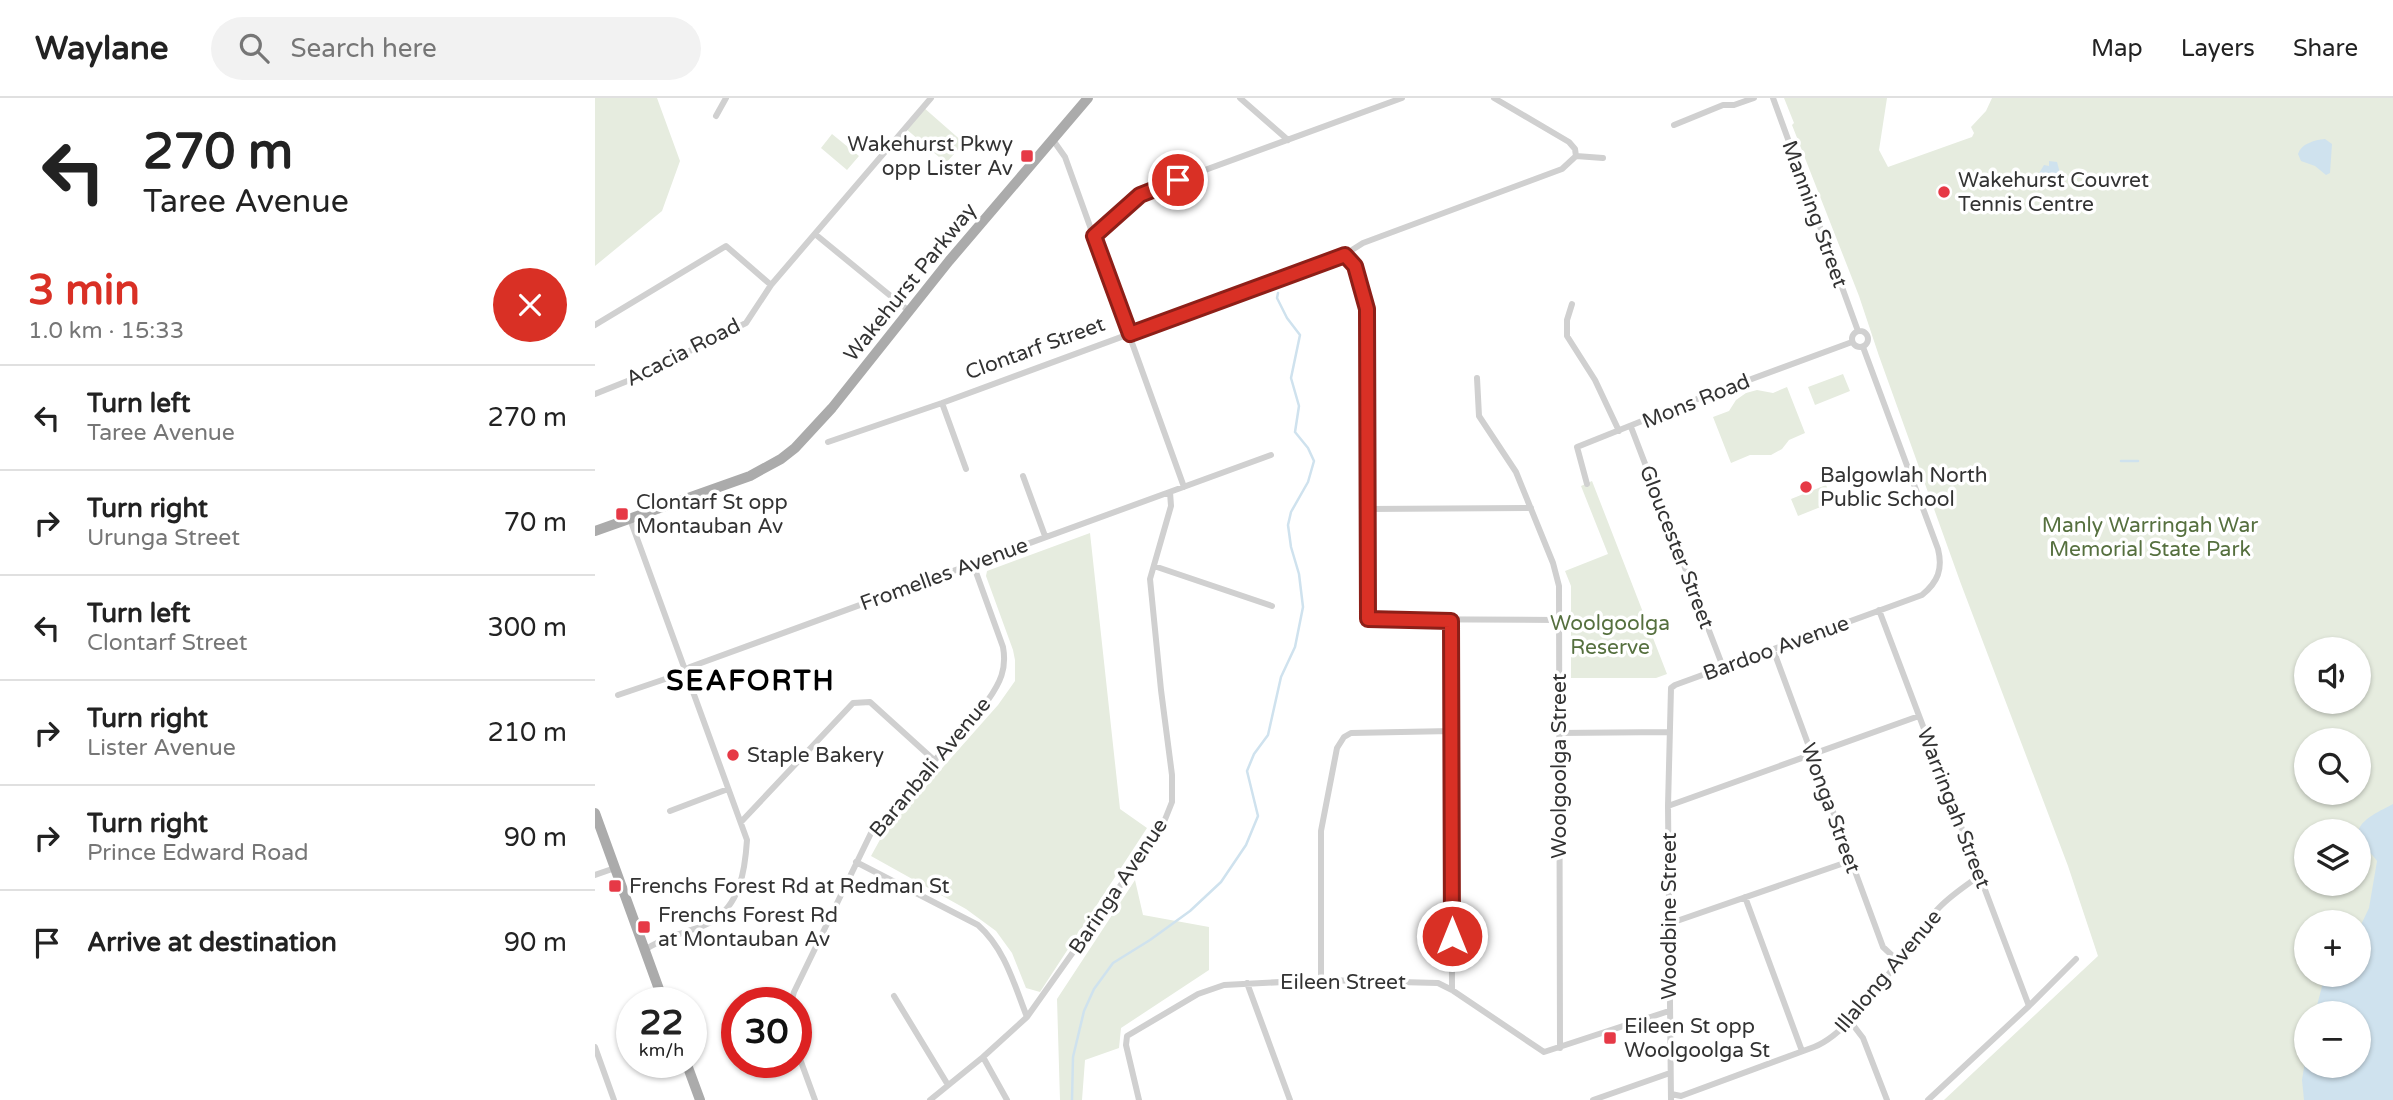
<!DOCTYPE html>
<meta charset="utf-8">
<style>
:root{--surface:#fff;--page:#f2f2f2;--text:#222;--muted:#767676;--line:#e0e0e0;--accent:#d93025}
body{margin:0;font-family:"Varela Round",sans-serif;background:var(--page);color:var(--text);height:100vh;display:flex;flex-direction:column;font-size:26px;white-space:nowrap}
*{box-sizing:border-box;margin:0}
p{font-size:23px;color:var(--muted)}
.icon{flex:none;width:38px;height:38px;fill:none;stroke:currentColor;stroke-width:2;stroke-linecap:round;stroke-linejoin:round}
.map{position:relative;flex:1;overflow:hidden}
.side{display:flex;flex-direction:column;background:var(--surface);width:595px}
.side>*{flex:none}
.hud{background:#fff;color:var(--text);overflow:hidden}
.buttons{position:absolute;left:1699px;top:539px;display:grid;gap:14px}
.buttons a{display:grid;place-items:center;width:77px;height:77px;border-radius:50%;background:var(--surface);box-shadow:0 2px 5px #0004;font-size:35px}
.speed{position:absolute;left:21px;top:889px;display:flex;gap:14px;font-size:35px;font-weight:700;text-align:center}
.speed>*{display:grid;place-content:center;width:91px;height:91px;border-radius:50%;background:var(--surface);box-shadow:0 2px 5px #0004;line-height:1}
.speed small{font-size:18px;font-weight:400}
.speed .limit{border:10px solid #d22;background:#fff;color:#111}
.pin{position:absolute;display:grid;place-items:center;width:60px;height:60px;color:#fff;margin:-30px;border:4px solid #fff;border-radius:50%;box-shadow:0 2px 7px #0007}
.me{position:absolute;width:77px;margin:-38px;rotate:0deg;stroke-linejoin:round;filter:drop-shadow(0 0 5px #0008)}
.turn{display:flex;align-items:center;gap:24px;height:147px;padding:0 28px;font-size:32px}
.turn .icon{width:91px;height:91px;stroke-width:2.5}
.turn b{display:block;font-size:49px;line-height:60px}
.round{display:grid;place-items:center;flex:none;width:74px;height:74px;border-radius:37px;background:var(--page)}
.head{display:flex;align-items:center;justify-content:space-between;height:119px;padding:0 28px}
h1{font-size:42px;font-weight:800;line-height:52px;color:var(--accent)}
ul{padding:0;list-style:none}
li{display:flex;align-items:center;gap:21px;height:105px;padding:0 28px;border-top:2px solid var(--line)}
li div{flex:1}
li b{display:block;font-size:26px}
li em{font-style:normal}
header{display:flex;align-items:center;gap:42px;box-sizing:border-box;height:98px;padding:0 35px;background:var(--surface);border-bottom:2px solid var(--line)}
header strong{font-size:33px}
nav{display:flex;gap:38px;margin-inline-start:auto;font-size:24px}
.search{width:490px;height:63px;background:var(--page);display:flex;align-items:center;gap:18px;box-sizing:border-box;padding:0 24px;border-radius:38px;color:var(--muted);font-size:26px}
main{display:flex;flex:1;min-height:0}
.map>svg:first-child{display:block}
</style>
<header>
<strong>Waylane</strong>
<div class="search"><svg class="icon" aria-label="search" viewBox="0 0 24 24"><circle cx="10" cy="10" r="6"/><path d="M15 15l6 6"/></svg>Search here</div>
<nav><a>Map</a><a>Layers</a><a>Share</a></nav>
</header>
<main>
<section class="side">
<div class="hud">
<div class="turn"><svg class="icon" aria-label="left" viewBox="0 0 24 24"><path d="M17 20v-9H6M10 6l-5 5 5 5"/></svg><div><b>270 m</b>Taree Avenue</div></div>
</div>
<div class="head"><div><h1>3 min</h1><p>1.0 km · 15:33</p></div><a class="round" style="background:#d93025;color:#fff"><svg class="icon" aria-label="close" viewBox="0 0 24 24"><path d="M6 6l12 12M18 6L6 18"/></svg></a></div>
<ul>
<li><svg class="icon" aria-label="left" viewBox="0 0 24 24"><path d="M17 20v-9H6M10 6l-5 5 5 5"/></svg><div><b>Turn left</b><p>Taree Avenue</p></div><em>270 m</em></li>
<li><svg class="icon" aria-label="right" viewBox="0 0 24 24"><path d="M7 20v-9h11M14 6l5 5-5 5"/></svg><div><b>Turn right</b><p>Urunga Street</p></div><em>70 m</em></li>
<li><svg class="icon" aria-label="left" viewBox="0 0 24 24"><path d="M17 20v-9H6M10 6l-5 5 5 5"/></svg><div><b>Turn left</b><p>Clontarf Street</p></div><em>300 m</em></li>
<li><svg class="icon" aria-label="right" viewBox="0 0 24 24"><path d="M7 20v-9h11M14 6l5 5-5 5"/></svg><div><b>Turn right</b><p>Lister Avenue</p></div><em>210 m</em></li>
<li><svg class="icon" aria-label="right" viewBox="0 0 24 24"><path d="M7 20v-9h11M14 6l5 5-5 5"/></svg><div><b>Turn right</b><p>Prince Edward Road</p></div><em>90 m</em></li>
<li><svg class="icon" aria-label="arrive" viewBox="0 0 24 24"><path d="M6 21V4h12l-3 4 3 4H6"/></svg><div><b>Arrive at destination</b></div><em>90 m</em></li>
</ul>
</section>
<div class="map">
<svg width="1798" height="1002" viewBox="0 0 1798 1002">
<rect width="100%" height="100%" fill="#fff"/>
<path fill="#e6ecdf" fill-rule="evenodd" d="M0,0H62L85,63L67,113L0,168Z
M1189,0H1292L1284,52L1293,69L1377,39L1379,35L1376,29L1391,13L1397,0H1798V1002H1349L1503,858L1473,768L1366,486L1284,258L1264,198L1197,27L1199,25ZM1712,551H1764V604H1712ZM1712,642H1764V695H1712ZM1712,733H1764V786H1712ZM1712,824H1764V877H1712ZM1712,915H1764V968H1712Z
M328,9L369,45L351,65L310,30Z
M237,36L264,58L252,72L226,50Z
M1248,276L1255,293L1220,307L1213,289Z
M1192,289L1210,335L1194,342L1187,351L1176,357H1155L1136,365L1118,319L1134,313L1141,302L1151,295L1162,292L1178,295Z
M997,383L1072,576L1061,580H976V488L970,473L1013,456L986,388Z
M1231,387L1238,404L1203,418L1196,401Z
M495,435L525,711L552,730L445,894L431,890L417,855L401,833L371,811L276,758L287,738L403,607L420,583V562L418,552L391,478L392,473Z
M540,782L548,817L614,829V872L526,930L524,950L490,962L487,1002H465L462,901Z"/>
<path fill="#cfe2ee" d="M1730,41L1737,46L1735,75L1731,77L1720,68L1706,63L1703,56C1706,46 1719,42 1730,41Z
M1454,63L1462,64L1465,75L1461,85L1454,90L1445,83H1448L1449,78L1443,77L1449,67L1454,68Z
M1798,706V1002H1709L1707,982L1711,957L1712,968H1764V915H1720L1730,877H1764V831L1774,810L1782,763C1777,756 1768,748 1764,740C1758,723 1788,712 1798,706Z"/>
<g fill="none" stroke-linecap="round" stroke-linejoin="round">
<path stroke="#cfe2ee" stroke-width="2.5" d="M1526,363H1543
M477,1002L478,959L489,913L499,891L518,865L555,842L595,813L626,784L651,747L663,718L652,673L659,656L673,637L686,579L700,549L708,509L704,476L696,449L693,427L696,414L713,384L719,363L713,350L700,334L704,308L696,280L705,237L692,220L682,200L683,195"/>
<path stroke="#d0d0d0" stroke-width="6" d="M645,0L693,42
M899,0L974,44L980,51L981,58
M1178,0L1263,233
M121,18L131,0
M1079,27L1128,7H1139L1159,0
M458,42L470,59L589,389
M981,58L1008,60
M220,136L314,213
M499,138L545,97L558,91L807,0
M749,157L760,168L772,211L773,521L964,522
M977,206L972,222V238L1000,282L1024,333
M0,227L131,148L176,187
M1257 241a8 8 0 1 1 16 0a8 8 0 1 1-16 0Z
M882,280L884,318L921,374L958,465L964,488L965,950
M0,296L40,280L151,225L176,187L336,0
M347,305L371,371
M1036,329L1128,569
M233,344L347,305L749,157L768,145L967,71L981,58
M428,378L450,438
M992,386L982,349L1097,303L1257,244
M773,411L936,410
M35,421L152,742C150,773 145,807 116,824C108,829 98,831 90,834C76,839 62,843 50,852
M559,468L677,508
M1284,512L1434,908
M856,523L857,892
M1178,551L1288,849L1303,863
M23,597L82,577L95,569L676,357
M964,635L1074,634
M1073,708L1324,618
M75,713L133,691
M146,724L258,605L275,604L339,662
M261,764L383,827C410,851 419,886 432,919
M0,777L20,770
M1150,799L1207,953
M1076,825L1255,763
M726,882V733L742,650L749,639L756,635L856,633
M652,885L695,1002
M299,898L353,987
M196,905L199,894L277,733L393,602C405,585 412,571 408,549L378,466
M1255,923L1268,940L1292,1002
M0,949L19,1002
M201,950L220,1002
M388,959L412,1002
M1076,996L1086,998L1219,949C1261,933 1311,848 1342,812C1353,799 1371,788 1385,777
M335,1002L388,959L432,919L567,729L577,704V677L566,592L555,481L576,408L575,394
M544,1002L531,947L532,938L603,896L629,887L726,882L843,885L857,892L949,954L1074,913
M998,1002L1075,975
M1076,1002L1073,708L1076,590L1080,587L1327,497C1343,484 1348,471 1343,451L1268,249
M1333,1002L1434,908L1481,861"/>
<path stroke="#ababab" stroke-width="10" d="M0,433L155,378L186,361L200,350L237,310L354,163L493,0
M0,715L69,905
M91,964L105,1002"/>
</g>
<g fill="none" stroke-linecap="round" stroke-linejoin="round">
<defs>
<path id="route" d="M583,82L545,97L499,138L535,236L750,157L760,168L772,211L773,521L856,523L857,838"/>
</defs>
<use href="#route" stroke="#8d1f18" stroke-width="18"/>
<use href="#route" stroke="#d93025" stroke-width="12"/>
</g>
<g fill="#e63946" stroke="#fff" stroke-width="2.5">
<rect x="425" y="51" width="14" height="14" rx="3.5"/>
<circle cx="1349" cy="94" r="7"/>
<circle cx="1211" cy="389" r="7"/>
<rect x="20" y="409" width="14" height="14" rx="3.5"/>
<circle cx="138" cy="657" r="7"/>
<rect x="13" y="781" width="14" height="14" rx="3.5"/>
<rect x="42" y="822" width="14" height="14" rx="3.5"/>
<rect x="1008" y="933" width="14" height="14" rx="3.5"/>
</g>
<g text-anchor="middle" stroke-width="7" stroke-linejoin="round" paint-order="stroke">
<g font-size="21" fill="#333" stroke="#fff" text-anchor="start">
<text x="418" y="53" text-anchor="end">Wakehurst Pkwy<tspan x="418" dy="24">opp Lister Av</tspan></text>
<text x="1363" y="89">Wakehurst Couvret<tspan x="1363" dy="24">Tennis Centre</tspan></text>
<text x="1225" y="384">Balgowlah North<tspan x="1225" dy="24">Public School</tspan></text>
<text x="41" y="411">Clontarf St opp<tspan x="41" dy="24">Montauban Av</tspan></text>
<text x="152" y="664">Staple Bakery</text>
<text x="34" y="795">Frenchs Forest Rd at Redman St</text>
<text x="63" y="824">Frenchs Forest Rd<tspan x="63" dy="24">at Montauban Av</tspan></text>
<text x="1029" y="935">Eileen St opp<tspan x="1029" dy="24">Woolgoolga St</tspan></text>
</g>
<g font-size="21" fill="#333" stroke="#fff">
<text transform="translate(1220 116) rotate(70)" y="7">Manning Street</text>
<text transform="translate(315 184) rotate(-51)" y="7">Wakehurst Parkway</text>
<text transform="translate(440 250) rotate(-20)" y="7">Clontarf Street</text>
<text transform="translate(88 254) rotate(-27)" y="7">Acacia Road</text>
<text transform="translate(1101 303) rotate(-22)" y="7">Mons Road</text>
<text transform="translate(1082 449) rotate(69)" y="7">Gloucester Street</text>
<text transform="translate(349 476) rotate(-20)" y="7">Fromelles Avenue</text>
<text transform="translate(1181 550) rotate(-20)" y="7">Bardoo Avenue</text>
<text transform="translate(964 668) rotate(-90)" y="7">Woolgoolga Street</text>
<text transform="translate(335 669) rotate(-50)" y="7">Baranbali Avenue</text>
<text transform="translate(1236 710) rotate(70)" y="7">Wonga Street</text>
<text transform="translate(1359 710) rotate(69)" y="7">Warringah Street</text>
<text transform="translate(523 788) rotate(-56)" y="7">Baringa Avenue</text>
<text transform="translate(1074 818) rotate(-90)" y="7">Woodbine Street</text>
<text transform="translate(1293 873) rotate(-50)" y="7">Illalong Avenue</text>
<text x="748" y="891">Eileen Street</text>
</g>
<g font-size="21" fill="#56703f" stroke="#fff">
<text x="1555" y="434">Manly Warringah War<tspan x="1555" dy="24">Memorial State Park</tspan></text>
<text x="1015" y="532">Woolgoolga<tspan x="1015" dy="24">Reserve</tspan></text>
</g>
<g font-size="28" font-weight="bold" letter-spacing="2" fill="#000" stroke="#fff">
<text x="156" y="592">SEAFORTH</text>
</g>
</g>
</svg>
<div class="buttons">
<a><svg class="icon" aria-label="sound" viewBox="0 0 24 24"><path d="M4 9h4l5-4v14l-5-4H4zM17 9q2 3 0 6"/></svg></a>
<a><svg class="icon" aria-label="search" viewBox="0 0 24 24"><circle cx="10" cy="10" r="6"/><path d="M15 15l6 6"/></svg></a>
<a><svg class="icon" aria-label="layers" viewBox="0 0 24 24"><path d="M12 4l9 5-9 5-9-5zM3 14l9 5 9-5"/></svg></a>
<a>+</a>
<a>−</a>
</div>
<div class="speed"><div>22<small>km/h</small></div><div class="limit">30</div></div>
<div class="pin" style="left:583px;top:82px;background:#d93025"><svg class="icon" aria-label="arrive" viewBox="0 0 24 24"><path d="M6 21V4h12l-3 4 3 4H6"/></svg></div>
<svg class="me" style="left:857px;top:838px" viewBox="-20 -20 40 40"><circle r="17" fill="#d93025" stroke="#fff" stroke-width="3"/><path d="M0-11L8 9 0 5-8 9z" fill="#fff"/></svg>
</div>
</main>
